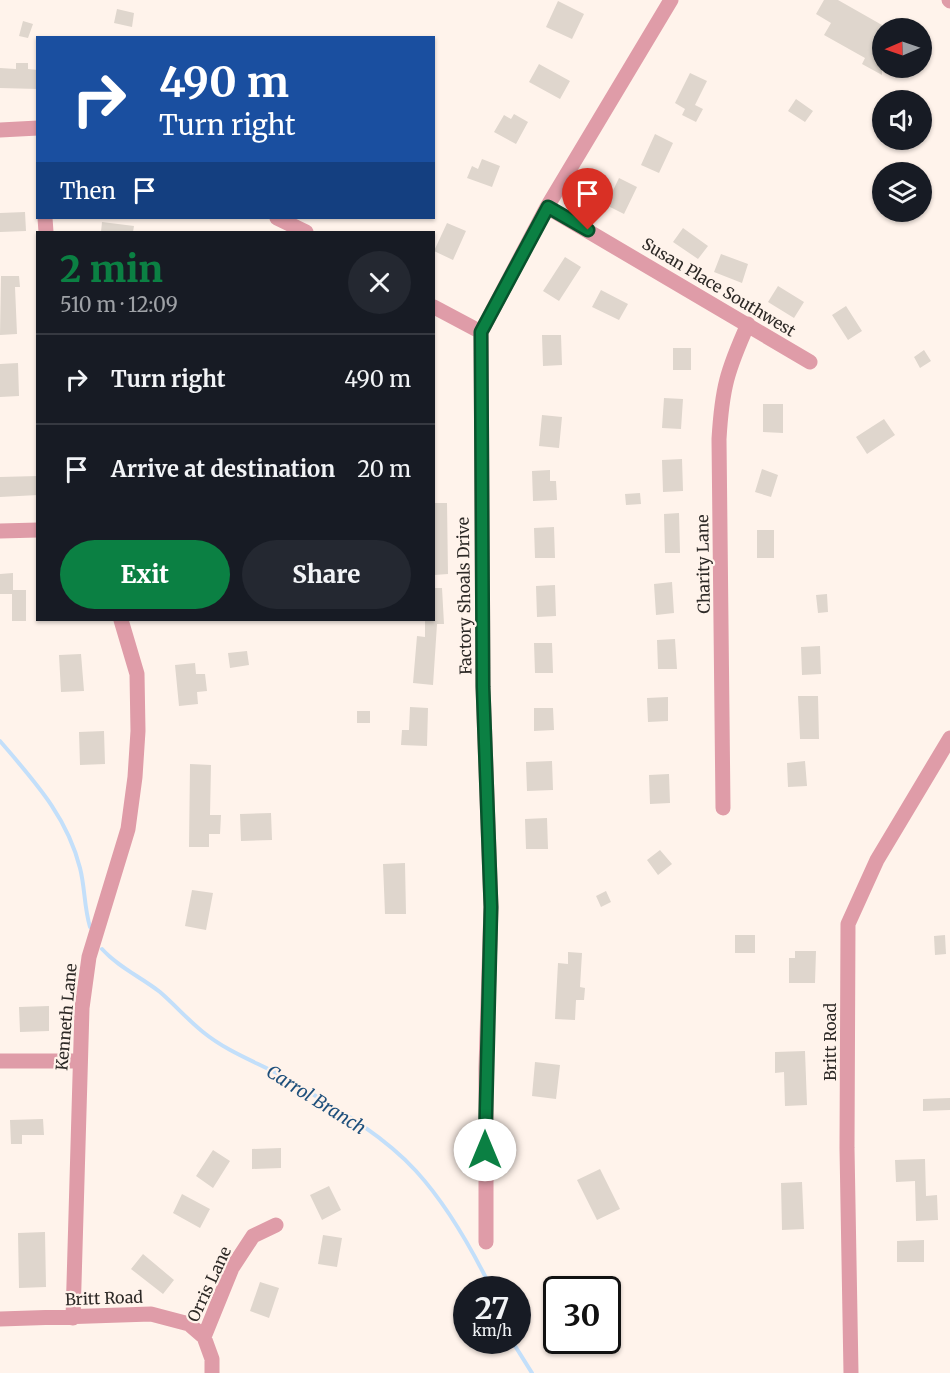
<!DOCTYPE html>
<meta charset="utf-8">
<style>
:root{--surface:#171b24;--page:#242831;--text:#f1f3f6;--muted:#9ea1a6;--line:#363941;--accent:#0b8043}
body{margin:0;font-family:Merriweather,serif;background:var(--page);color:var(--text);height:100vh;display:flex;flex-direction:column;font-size:22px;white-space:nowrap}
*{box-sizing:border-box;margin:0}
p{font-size:20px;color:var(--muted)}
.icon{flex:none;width:33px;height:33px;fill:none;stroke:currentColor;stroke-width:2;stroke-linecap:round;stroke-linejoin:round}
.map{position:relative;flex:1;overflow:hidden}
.panel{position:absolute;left:36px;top:231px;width:399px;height:390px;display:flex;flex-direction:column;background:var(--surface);border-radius:0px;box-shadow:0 2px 4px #0004}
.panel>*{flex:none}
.banner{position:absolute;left:36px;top:36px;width:399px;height:183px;border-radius:0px;box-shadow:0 2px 4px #0004;background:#1a4fa0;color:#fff;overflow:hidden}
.needle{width:39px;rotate:268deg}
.tools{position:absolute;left:872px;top:18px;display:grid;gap:12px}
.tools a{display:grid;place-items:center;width:60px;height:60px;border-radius:50%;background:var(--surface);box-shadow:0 2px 4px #0004;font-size:30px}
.speed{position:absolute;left:453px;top:1276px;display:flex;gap:12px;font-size:30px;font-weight:700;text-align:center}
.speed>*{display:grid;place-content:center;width:78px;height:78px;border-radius:50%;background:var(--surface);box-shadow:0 2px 4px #0004;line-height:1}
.speed small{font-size:15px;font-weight:400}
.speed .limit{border:3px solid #111;border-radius:9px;background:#fff;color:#111}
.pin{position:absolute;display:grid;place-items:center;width:51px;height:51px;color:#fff;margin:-62px -26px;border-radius:50% 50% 50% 0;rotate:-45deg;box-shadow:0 0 6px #0007}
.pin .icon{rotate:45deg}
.me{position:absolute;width:66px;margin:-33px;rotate:0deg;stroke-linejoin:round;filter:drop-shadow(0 0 4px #0008)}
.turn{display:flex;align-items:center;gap:21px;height:126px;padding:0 24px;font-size:27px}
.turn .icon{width:78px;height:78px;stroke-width:2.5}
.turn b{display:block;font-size:42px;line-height:51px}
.then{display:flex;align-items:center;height:57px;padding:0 24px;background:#0003;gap:12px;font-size:22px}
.round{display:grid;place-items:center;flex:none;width:63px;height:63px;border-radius:32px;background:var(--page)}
.head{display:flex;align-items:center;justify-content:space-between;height:102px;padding:0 24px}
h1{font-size:36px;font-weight:800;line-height:45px;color:var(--accent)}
.cta{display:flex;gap:12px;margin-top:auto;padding:12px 24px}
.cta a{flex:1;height:69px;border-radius:36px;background:var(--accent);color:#fff;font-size:24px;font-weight:800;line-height:69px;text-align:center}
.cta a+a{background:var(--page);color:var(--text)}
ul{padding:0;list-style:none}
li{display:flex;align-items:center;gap:18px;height:90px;padding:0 24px;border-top:2px solid var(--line)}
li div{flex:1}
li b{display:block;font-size:22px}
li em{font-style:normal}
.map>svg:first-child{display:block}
</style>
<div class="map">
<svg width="950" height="1373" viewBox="0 0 950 1373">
<rect width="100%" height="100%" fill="#fff3eb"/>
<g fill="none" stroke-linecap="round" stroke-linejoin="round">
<path stroke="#c3dffa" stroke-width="4" d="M0,741C34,781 67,816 80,868C85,887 84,907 90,927
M102,949C118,967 141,977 160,992C175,1005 188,1020 203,1032C230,1054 262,1064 291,1081C334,1107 382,1134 416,1171C447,1205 472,1249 492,1290
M512,1341L532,1373"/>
</g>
<path fill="#dfd6cd" d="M824,0H838L882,25V75L862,64L865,58L824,35L831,23L816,14Z
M558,1L584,14L572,39L546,27Z
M117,9L134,13L132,27L114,23Z
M23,21L33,24L28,38L19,36Z
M16,63H28V69L38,70V89L0,88V68L16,69Z
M539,64L570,81L560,99L529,82Z
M690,73L707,81L695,105L703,109L696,122L682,115L685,109L675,103Z
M796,99L813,111L805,122L788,111Z
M514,114L528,122L516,144L494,132L504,115L511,119Z
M655,134L673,143L659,173L641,165Z
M482,159L500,166L492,187L467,178L472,166L478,169Z
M619,178L637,187L624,214L606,205Z
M25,212L26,231L0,232V213Z
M102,222L134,226L133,232H101Z
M447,223L466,231L453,260L434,251Z
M683,228L708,246L698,259L673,242Z
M721,254L748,264L742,283L714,272Z
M565,257L581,267L559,301L543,291Z
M1,276H19L20,287H15L17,334L0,335Z
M778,286L804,302L794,318L768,302Z
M601,290L628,304L619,320L592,307Z
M846,306L862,331L848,340L832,315Z
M542,335H561L562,365L543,366Z
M673,348H691V370H673Z
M924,350L931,361L920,368L914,357Z
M18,363L19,396L0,397V364Z
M664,398L683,399L681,429L662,428Z
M763,404H783V433L763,432Z
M542,415L562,417L559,448L539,446Z
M884,419L895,435L867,454L856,437Z
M682,459L683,491L663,492L662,460Z
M762,469L778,475L771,497L755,492Z
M550,470V481H556L557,500L533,501L532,471Z
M38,476V495L0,497V477Z
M640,493L641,504L626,505L625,494Z
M434,503H447L448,574L434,575Z
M679,513L680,553H665L664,514Z
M554,527L555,558H535L534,528Z
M757,530H774V558H757Z
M13,573V590H26V621H12V594H0V574Z
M672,582L674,613L656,615L654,584Z
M555,585L556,616L537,617L536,586Z
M434,588H442L444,624H437L433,685L413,683L417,636L425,637V620H434Z
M827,594L828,612L818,613L816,595Z
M675,639L677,669H658L657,640Z
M534,643H552L553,673H535Z
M820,646L821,674L802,675L801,647Z
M247,651L249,665L230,668L228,653Z
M81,654L84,691L61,692L59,655Z
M195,663L196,674H205L207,691L197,692L198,704L179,706L175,665Z
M798,696H818L819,739H800Z
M668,697V721L648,722L647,698Z
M410,707L428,708L427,746L401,745L402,730H409Z
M534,708H553L554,730L534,731Z
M357,711H370V723H357Z
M104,731L105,764L80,765L79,732Z
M552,761L553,790L527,791L526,762Z
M805,761L807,786L788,787L787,763Z
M190,764L211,765L210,815H221L220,834H209V847H189Z
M669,774L670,803L650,804L649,775Z
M271,813L272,840L241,841L240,814Z
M547,818L548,849H526L525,819Z
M660,850L672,864L658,875L647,860Z
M405,863L406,914H385L383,864Z
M192,890L213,893L206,930L185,926Z
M606,891L611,902L601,907L596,896Z
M735,935H755V953H735Z
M945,935L946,954L935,955L934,936Z
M795,951H816L815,983H789V958H795Z
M568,952L582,953L580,987L585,988L584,1000H576L575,1020L555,1019L558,963L568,964Z
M49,1006V1031L20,1032L19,1007Z
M805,1051L807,1105L785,1106L784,1072L775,1073V1052Z
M535,1062L560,1065L556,1099L532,1096Z
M950,1098V1110L923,1111V1099Z
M43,1119L44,1135H22V1144H11L10,1120Z
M281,1148V1168L252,1169V1149Z
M213,1150L230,1161L213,1188L196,1176Z
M925,1159L926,1196L937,1195L938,1220L916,1221L915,1181L896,1182L895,1160Z
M600,1169L620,1209L597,1220L577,1180Z
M802,1182L804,1229L782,1230L781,1183Z
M329,1186L341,1210L322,1220L310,1195Z
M182,1194L210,1209L200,1228L173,1213Z
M45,1232L46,1287L19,1288L18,1233Z
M323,1235L342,1238L337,1267L318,1264Z
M924,1240V1262H897V1241Z
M143,1254L174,1280L163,1294L131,1269Z
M260,1282L279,1288L269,1318L250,1311Z"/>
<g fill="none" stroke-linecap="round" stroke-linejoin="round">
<path stroke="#df9ca8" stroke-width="15" d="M949,0L950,1
M0,130L38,128
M547,207L810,362
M45,218L46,232
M277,218L306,232
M434,307L481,332
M0,531L38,530
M723,808L719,439C722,388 727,371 748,324
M0,1061H79
M486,1242V1068L491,907L483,687L481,332L547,207L671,0
M73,1318L82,1008L89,957L128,829L135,777L138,731L137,674L121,620
M0,1319L151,1314L189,1324L204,1337
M212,1373V1359L204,1337L232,1268L253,1236L276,1225
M851,1373L847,1148L848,924L877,860L950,738"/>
</g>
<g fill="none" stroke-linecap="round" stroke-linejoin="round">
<defs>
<path id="route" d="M485,1150L491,907L483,687L481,332L548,207L588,230"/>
</defs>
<use href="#route" stroke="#07532c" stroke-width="15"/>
<use href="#route" stroke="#0b8043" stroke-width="10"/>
</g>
<g text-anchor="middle" stroke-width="4.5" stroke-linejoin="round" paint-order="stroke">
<g font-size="16" fill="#2d2926" stroke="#fff3eb">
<text transform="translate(719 287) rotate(31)" y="6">Susan Place Southwest</text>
<text transform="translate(703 564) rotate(-91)" y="6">Charity Lane</text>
<text transform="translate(464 596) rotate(-91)" y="6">Factory Shoals Drive</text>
<text transform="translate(66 1017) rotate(-85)" y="6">Kenneth Lane</text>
<text transform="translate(830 1042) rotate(-90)" y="6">Britt Road</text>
<text transform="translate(209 1284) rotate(-65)" y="6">Orris Lane</text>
<text transform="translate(104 1298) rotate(-2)" y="6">Britt Road</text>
</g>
<g font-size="18" font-style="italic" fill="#1e4f7b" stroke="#fff3eb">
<text transform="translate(316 1100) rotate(32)" y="6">Carrol Branch</text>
</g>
</g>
</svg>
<div class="tools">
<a><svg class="needle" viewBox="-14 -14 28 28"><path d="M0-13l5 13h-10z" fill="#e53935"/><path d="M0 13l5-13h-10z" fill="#9ea1a6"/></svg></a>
<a><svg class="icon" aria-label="sound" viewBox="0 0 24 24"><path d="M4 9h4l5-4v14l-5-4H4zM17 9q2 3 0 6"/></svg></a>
<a><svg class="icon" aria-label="layers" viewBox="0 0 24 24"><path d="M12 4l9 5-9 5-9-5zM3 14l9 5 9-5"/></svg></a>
</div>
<div class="speed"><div>27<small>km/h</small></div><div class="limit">30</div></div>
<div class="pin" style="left:588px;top:230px;background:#d93025"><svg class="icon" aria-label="arrive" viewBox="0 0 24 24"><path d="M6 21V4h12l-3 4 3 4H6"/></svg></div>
<svg class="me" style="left:485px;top:1150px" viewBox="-20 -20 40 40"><circle r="19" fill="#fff"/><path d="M0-13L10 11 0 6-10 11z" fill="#0b8043"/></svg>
<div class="banner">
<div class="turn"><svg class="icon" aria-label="right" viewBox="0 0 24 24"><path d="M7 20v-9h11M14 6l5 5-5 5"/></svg><div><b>490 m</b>Turn right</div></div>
<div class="then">Then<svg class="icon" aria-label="arrive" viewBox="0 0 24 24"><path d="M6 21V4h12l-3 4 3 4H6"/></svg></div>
</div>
<section class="panel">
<div class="head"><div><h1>2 min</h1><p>510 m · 12:09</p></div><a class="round"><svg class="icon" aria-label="close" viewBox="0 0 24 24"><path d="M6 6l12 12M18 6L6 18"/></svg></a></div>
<ul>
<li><svg class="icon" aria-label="right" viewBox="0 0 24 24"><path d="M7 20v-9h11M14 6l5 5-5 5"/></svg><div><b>Turn right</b></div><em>490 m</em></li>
<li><svg class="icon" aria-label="arrive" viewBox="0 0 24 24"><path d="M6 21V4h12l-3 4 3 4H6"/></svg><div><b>Arrive at destination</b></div><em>20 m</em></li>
</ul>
<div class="cta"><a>Exit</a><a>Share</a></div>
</section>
</div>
